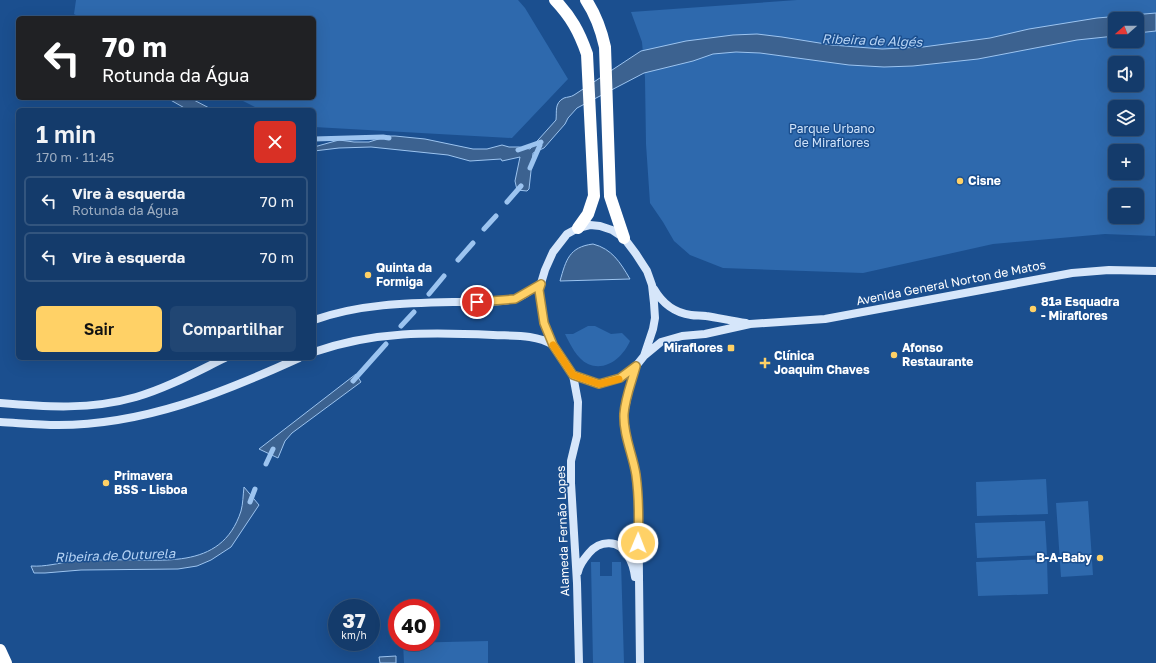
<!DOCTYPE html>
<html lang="pt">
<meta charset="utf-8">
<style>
:root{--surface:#143b6b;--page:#214673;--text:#f1f3f6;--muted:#9dadc1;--line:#33557e;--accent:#ffd166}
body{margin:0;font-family:"Golos Text",sans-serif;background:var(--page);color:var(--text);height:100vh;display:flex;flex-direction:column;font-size:15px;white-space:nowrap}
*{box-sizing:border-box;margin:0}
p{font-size:13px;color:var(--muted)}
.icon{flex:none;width:22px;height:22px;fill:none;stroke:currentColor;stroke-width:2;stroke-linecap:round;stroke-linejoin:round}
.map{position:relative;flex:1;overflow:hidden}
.panel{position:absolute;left:16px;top:108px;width:300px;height:252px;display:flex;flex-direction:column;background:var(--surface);border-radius:6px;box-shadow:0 4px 16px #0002,0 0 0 1px var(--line)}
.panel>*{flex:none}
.banner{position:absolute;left:16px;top:16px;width:300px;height:84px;border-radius:6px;box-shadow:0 4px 16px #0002,0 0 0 1px var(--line);background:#202124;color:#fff;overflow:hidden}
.needle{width:26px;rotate:249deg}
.buttons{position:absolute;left:1108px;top:12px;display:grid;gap:8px}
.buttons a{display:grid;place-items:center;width:36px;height:36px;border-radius:6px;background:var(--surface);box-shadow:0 4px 16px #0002,0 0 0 1px var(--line);font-size:20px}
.speed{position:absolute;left:328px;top:599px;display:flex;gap:8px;font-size:20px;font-weight:700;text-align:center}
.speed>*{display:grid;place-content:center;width:52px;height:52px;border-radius:50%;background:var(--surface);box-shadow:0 4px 16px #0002,0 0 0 1px var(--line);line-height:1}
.speed small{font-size:10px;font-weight:400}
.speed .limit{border:6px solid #d22;background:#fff;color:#111}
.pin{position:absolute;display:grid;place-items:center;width:34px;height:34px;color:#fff;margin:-17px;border:2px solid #fff;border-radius:50%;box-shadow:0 1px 4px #0007}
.me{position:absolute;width:44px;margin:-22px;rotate:1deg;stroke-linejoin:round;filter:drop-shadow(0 0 3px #0008)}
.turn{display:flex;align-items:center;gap:14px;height:84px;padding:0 20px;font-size:18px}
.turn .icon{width:52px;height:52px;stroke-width:2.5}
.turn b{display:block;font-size:28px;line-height:34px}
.round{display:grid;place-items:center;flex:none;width:42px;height:42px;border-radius:6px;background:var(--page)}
.summary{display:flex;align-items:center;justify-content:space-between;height:68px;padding:0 20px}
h1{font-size:24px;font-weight:600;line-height:30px}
.primary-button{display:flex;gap:8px;margin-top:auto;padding:8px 20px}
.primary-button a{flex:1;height:46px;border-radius:6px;background:var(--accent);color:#111;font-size:16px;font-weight:600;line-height:46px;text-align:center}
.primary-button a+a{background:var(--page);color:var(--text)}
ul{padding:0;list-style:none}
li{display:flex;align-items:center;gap:12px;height:50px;margin:0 8px 6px;padding:0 12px;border:2px solid var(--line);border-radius:6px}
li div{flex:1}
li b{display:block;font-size:15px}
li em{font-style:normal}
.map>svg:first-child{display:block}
</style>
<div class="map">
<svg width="1156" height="663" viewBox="0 0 1156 663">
<rect width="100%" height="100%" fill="#1b4f8f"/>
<path fill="#2e69ad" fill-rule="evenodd" d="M76,0H518L525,8L568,79L512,138L314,127V110H261L237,98H314V18H81L74,14Z
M797,0H1156L1155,236L1105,234L993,244L863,273L723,268L690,255L674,241L663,222L650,203L646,144L645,78L642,42L631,12ZM1115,19H1137V41H1115ZM1115,63H1137V85H1115ZM1115,107H1137V129H1115ZM1115,151H1137V173H1115ZM1115,195H1137V217H1115Z
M588,326H595L611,334L622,333L630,341C623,357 606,372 588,364C577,359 570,344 565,334H573Z
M1046,479L1048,514L977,516L976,482Z
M1088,501L1093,575L1061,577L1056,503Z
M1045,521L1047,555L977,558L975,523Z
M1047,559L1048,594L978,596L976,562Z
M591,562H600V576H612V562H621L624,663H593Z
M488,641V663H404L403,643Z"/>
<path fill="#3c6290" stroke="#9cc4f0" d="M1156,13V31L1137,33V19H1115V36L1077,40L978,59L913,66L884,67L849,65L760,53L736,52L713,54L693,61L644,73L577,108L568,118L565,124L544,148L533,153L529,189L527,191L517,190L515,181L520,157L502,161L501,159L470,161L448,155L371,147L339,148L314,151V147L339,140L354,142H369L388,136H395L425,139L473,149H487L502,145L509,147H519L530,149L556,120C557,112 554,103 564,98C567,97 571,97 574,95L641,51L686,41L733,35L757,34L782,37L832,45L882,49L923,47L990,38L1029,29L1097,18Z
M167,98H190L213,110H188Z
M593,244C612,249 620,262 630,279L560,281C566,260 569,247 593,244Z
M356,374L361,382L292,433L285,441L278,458L259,449Z
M244,487L259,505L231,547L211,560L197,566L178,569L81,570L45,573H34L31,566C45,567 59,563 73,561C85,560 97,560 110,560C158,558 221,573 241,511C243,504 243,495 244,487Z
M396,656V663H380L379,657Z"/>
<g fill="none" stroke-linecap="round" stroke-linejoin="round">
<path stroke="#9cc4f0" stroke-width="5" d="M314,139L383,137L389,138
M518,150L541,142
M530,168L540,145
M507,202L521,186
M484,229L496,216
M458,260L473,243
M429,294L444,276
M401,326L414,312
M353,381L386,344
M266,464L273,449
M250,502L255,489"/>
<path stroke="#d6e6fa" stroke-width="8" d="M590,225L600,226L612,230L624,238L636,254L647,271L652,285L654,303L655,318L653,329L644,356L636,366L620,378L599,384L573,375L553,345L544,323L539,290L545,270L553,252L567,234L578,228Z
M654,289C662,303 675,313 691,315C696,316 701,315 706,316C719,318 732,321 746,323
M314,320C359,304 406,303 453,302C470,302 499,303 515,299C523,297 533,288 541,284
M314,352C374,331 431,332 493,335C512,336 536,334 553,345
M644,356L661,342L682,336L705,334L750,324L825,319L1072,273L1109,270L1156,271
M636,366L628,394L624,414L626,435L636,473L638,491L640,663
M573,375L578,402L577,436L571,461V483L577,583L579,663
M0,403C46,407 91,410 136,397C167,388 196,372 225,358
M0,422C19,423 38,425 58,425C144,425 222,393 299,358
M578,572C579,565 584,559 589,553C600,540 619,539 628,556C632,562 634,569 635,577"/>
<path stroke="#fff" stroke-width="12" d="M555,0C571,17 579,31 587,54L594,196L588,214L578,228
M586,0C596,15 601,29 605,47L610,196L624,238
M0,650L6,663"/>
</g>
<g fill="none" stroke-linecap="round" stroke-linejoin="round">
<defs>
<path id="route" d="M477,302L515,299L541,284L539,290L544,323L553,345L573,375L599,384L620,378L636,366C632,381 625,398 624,414C623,435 633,455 636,475C639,497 639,520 638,543"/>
</defs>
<use href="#route" stroke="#a68842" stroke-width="10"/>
<use href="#route" stroke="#ffd166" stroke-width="7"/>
<path stroke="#f59e0b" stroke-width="7" d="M553,345L573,375L599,384L619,379"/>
</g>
<g fill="#ffd166" stroke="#1b4f8f" stroke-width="1.5">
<circle cx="960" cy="181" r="4"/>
<circle cx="368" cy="275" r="4"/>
<circle cx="1033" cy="309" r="4"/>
<rect x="727" y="344" width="8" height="8" rx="2"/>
<circle cx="894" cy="355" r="4"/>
<path d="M763 357h4v4h4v4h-4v4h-4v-4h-4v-4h4z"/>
<circle cx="106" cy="483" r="4"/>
<circle cx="1100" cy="558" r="4"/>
</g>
<g text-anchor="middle" stroke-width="3" stroke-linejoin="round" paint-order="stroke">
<g font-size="12" fill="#cfe3fa" stroke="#1b4f8f">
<text x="832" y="133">Parque Urbano<tspan x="832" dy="14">de Miraflores</tspan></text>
</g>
<g font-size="12" font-weight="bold" fill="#fff" stroke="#1b4f8f" text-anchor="start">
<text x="968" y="185">Cisne</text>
<text x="376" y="272">Quinta da<tspan x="376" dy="14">Formiga</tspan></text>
<text x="1041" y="306">81ª Esquadra<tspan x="1041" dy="14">- Miraflores</tspan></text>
<text x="723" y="352" text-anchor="end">Miraflores</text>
<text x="902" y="352">Afonso<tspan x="902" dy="14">Restaurante</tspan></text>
<text x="774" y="360">Clínica<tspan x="774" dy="14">Joaquim Chaves</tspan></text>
<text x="114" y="480">Primavera<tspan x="114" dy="14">BSS - Lisboa</tspan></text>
<text x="1092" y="562" text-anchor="end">B-A-Baby</text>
</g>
<g font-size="12" fill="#fff" stroke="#1b4f8f">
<text transform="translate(951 283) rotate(-11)" y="4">Avenida General Norton de Matos</text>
<text transform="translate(563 531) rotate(-92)" y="4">Alameda Fernão Lopes</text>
</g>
<g font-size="13" font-style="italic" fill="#b5d3f5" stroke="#1b4f8f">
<text transform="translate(872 40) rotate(2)" y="5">Ribeira de Algés</text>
<text transform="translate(115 555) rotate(-2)" y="5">Ribeira de Outurela</text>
</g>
</g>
</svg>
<div class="buttons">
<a><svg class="needle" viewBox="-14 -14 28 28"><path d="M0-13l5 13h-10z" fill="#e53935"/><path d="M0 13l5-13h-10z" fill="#9dadc1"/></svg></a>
<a><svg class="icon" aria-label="sound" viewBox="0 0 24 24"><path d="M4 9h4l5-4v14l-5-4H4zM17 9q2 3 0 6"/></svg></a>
<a><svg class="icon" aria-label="layers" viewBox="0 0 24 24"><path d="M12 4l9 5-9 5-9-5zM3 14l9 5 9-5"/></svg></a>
<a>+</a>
<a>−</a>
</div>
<div class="speed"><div>37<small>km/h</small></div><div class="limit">40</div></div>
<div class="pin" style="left:477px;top:302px;background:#d93025"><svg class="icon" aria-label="arrive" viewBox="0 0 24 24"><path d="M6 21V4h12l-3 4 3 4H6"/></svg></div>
<svg class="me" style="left:638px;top:543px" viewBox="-20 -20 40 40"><circle r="17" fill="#ffd166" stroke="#fff" stroke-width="3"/><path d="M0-11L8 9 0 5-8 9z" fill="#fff"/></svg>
<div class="banner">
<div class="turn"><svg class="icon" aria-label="left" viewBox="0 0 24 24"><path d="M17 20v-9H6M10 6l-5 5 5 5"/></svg><div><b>70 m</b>Rotunda da Água</div></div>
</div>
<section class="panel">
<div class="summary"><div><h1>1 min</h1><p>170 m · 11:45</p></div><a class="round" style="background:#d93025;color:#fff"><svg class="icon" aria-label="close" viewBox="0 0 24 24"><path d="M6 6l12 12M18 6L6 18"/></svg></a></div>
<ul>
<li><svg class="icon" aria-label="left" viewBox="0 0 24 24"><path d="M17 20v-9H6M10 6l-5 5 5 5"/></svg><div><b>Vire à esquerda</b><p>Rotunda da Água</p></div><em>70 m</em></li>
<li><svg class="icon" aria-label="left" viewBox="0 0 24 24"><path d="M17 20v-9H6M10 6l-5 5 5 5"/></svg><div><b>Vire à esquerda</b></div><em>70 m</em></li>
</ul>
<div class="primary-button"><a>Sair</a><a>Compartilhar</a></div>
</section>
</div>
